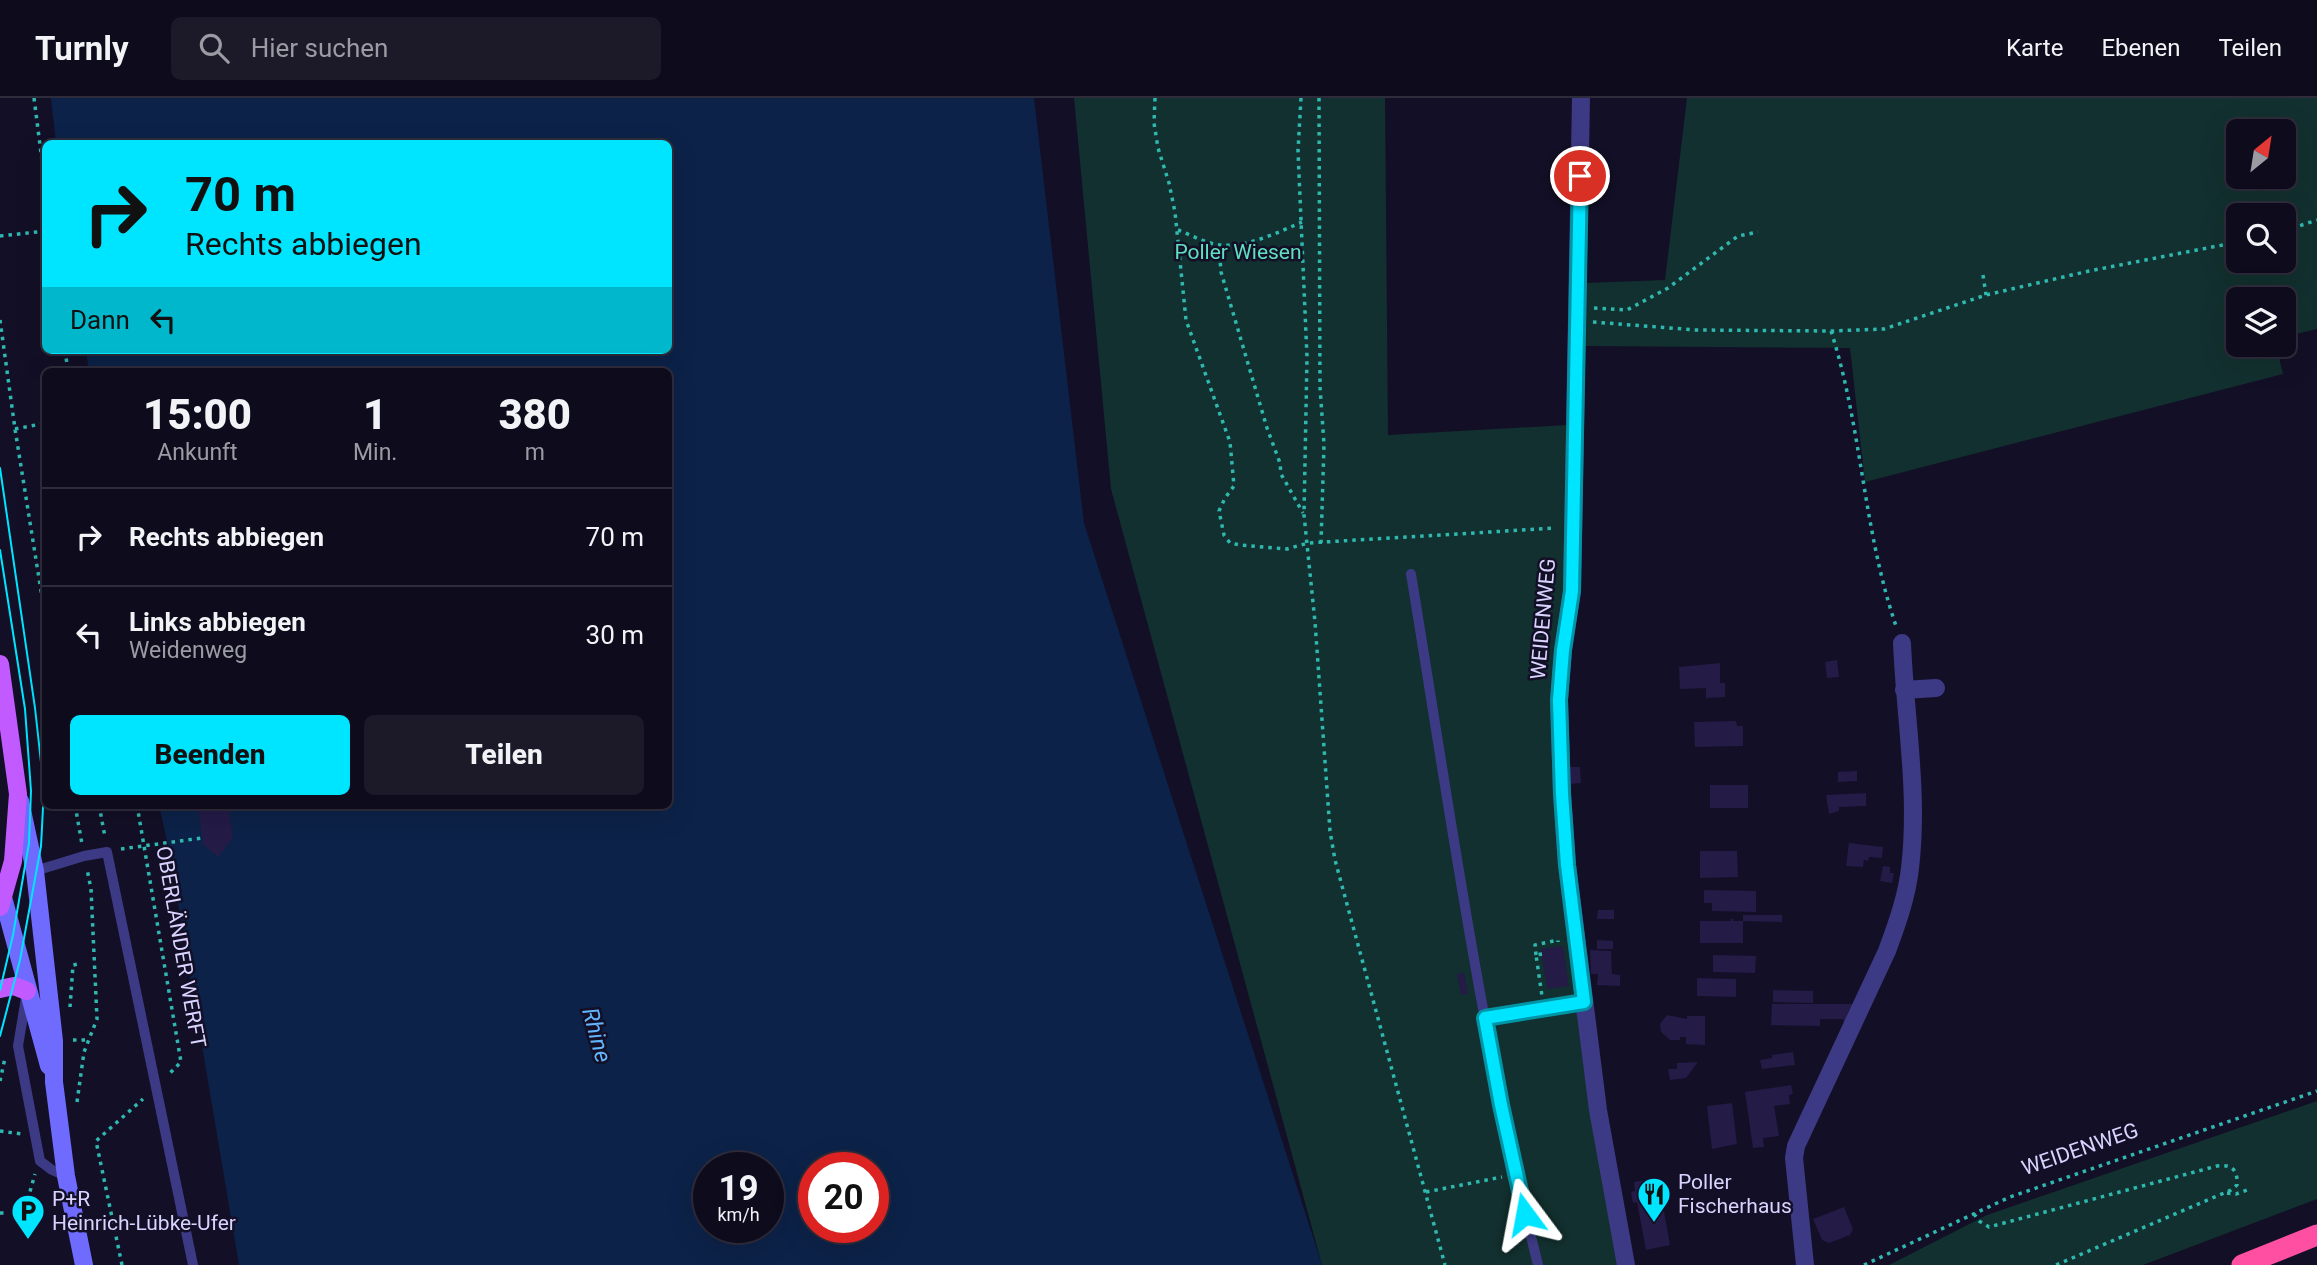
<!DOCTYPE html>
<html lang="de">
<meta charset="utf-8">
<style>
:root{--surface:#0e0b1c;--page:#1c1929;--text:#f1f3f6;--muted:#9b9ba3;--line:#2e2b3b;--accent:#00e5ff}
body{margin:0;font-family:Roboto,sans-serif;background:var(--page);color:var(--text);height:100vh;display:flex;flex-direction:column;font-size:26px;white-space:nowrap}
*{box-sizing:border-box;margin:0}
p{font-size:23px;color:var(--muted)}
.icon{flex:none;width:38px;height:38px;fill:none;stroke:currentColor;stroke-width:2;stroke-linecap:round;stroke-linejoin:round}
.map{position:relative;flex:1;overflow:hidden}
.drawer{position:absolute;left:42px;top:270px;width:630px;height:441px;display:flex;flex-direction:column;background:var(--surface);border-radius:10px;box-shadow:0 7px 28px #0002,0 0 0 2px var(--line)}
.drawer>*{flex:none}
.top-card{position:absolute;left:42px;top:42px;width:630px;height:214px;border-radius:10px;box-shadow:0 7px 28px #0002,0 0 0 2px var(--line);background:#00e5ff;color:#111;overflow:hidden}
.needle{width:46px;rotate:30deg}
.tools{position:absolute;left:2226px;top:21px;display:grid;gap:14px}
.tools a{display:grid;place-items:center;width:70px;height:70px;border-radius:10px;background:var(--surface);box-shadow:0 7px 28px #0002,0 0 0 2px var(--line);font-size:35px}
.speed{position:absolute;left:693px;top:1054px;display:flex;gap:14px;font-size:35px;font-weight:700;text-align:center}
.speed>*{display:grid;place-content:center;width:91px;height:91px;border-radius:50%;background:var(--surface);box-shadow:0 7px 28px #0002,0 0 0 2px var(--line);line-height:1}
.speed small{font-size:18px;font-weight:400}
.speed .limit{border:10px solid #d22;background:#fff;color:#111}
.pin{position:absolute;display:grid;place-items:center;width:60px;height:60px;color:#fff;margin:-30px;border:4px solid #fff;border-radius:50%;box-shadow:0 2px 7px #0007}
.me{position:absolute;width:77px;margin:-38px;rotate:347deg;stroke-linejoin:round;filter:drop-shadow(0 0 5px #0008)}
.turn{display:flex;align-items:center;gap:24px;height:147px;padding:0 28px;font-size:32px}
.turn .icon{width:91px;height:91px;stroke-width:2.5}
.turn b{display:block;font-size:49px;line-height:60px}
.then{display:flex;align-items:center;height:66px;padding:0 28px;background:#0003;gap:14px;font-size:26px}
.eta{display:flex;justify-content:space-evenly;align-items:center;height:119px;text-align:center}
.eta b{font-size:42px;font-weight:800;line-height:49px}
.action{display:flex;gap:14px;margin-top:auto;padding:14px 28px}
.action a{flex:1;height:80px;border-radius:10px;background:var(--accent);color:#111;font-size:28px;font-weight:800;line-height:80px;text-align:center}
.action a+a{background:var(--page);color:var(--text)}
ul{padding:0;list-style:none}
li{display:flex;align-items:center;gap:21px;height:98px;padding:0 28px;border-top:2px solid var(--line)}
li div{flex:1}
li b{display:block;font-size:26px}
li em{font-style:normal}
header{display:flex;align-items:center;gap:42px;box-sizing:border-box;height:98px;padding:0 35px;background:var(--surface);border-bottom:2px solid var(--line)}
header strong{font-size:33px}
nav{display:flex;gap:38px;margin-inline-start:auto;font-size:24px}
.search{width:490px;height:63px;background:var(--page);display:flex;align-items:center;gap:18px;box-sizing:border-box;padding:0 24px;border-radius:10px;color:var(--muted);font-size:26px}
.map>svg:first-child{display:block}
</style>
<header>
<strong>Turnly</strong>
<div class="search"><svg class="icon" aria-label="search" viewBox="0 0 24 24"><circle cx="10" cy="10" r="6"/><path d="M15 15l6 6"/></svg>Hier suchen</div>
<nav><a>Karte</a><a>Ebenen</a><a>Teilen</a></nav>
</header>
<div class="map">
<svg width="2317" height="1167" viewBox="0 0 2317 1167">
<rect width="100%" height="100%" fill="#130f26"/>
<path fill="#12302f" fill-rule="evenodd" d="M1074,0H1385L1388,337L1568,327L1565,501L1559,546L1574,848L1572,876L1589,1009L1618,1167H1322L1111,391Z
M1687,0H2317V231L2284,239V201H2238V247H2276L2283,276L1865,384L1850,250L1586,248L1585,185L1665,182ZM2238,33H2284V79H2238ZM2238,117H2284V163H2238Z
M2317,1003V1101L2143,1167H1889L1987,1117Z"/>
<path fill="#0c2248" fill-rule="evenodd" d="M51,0H1034L1084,425L1322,1167H239L169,752L159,707H668V273H89L86,252H668V46L56,45ZM709,1069H768V1129H709ZM814,1069H873V1129H814Z"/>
<path fill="#241b47" d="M1837,562L1839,579L1827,580L1825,564Z
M1720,565V585H1725V599L1706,600V590L1680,591L1679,569Z
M1736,623L1737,628H1743V648L1695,649L1694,624Z
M1569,669H1580L1581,685L1569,686Z
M1857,673V683L1838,684V674Z
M1710,687H1748V710H1710Z
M1866,695V708L1839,709V713L1829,716L1826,697Z
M198,707H228L233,739L218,759L203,746Z
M1849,745L1883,749L1882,760L1869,759L1868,763L1864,762L1863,769L1846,768Z
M1700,753H1737L1738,779L1700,780Z
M1883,768L1890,769V775H1894L1892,785L1880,783Z
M1704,792L1756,793V814L1712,813V805H1704Z
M1598,812H1614V821H1597Z
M1743,817H1782V824L1743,823Z
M1730,821H1733V823H1743V845H1700V823H1731Z
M1597,842L1613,843V851H1597Z
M1563,848L1569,888L1547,891L1541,851Z
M1590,852L1611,853L1612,876L1620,877V888L1597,887L1598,876H1591Z
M1713,857L1756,858L1755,875L1713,874Z
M1464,874L1468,896L1461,897L1457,876Z
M1697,880L1736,881V899L1697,898Z
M1773,892L1813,893V905L1773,904Z
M1772,906H1854L1845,927L1843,921H1820V928L1771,927Z
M1667,917L1687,921V918H1705V947L1686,946V939H1680V942H1670L1661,934L1660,926Z
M1793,954L1795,967L1762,971L1760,962L1772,960V957Z
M1698,964L1686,980L1670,982L1668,971H1677V965Z
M1791,987L1793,996L1789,997L1790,1006L1774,1008L1779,1038L1763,1040L1764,1049L1753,1050L1745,994Z
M1732,1005L1737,1046L1712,1051L1707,1008Z
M1658,1080L1670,1147L1646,1152L1637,1104L1633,1105L1631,1094L1635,1093L1634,1084Z
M1844,1109L1853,1131L1850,1137L1829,1145L1822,1142L1813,1121Z"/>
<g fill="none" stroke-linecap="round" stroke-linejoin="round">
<path stroke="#2fb8b0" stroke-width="3.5" stroke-dasharray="3.5 5" stroke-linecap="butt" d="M34,0L46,94
M1155,0L1154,25L1158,50L1169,85L1175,114L1186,222L1230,344L1234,388L1225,400L1219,413L1224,437L1230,445L1240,447L1287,451L1308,445L1556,430
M1301,0L1298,53L1307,259L1304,417L1315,524L1330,733L1335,762L1445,1167
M1319,0L1320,289L1324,346L1321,445
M1178,132C1191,137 1207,146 1221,147C1246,150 1279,134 1302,124
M2284,133L2317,122
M0,138L46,133
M1219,148L1221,174L1267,330L1280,365L1281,376L1303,415
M1983,177L1986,197
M1594,210L1627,212L1668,190L1738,138L1758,134
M0,222L15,331L46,524
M1593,224L1696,232L1831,233L1884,231L1986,197L2089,173L2238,144
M1831,233C1862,329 1863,432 1896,528
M65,252L68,273
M15,331L46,325
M75,707L82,746
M99,707L105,739
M137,707L181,964L169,976
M121,751L202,740
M1542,856L1536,857L1542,898
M1536,857L1535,847L1558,842V844
M70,909L73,867L78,866
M73,942H89
M0,983L5,960
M77,1004L84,954L97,921L91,791L87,771
M0,1033L22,1036
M1426,1094L1502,1079
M2227,1095L2236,1096L2247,1092
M0,1115H4
M1974,1116L1979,1123L1989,1129L2217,1068C2232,1066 2238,1072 2237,1087L2231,1092L2056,1167
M23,1118L35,1076
M122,1167L96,1043L143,1001
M1864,1167L2010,1099L2317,993"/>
<path stroke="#3d3a85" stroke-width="10" d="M1411,476C1449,707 1481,940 1538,1167
M35,773L84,758L107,754L193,1167
M26,900L18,948L40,1063L52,1072L66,1078
M1485,921L1584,904"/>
<path stroke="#3d3a85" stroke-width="18" d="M1581,0L1572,493L1563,552L1559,602L1562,696L1567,767L1598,1012L1626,1167
M1904,592L1936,590
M1805,1167L1794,1060L1796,1048L1887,853C1897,826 1907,798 1910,770C1919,695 1905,619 1902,545"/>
<path stroke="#6f6bff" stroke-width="18" d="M20,703L35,773L54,943V984L66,1078L84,1167
M1,792L49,968"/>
<path stroke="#c25bff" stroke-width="18" d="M0,566L18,696L13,763L0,809
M0,891L14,888L27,893"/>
<path stroke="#ff4fa3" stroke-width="21" d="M2242,1167L2317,1137"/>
<path stroke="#00e5ff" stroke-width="2" d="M0,370L35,610L44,691L41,748L20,862L0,938
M0,452L25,611L31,693L29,745L13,837L0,892"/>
</g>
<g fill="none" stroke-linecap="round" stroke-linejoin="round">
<defs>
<path id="route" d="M1525,1116L1501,1007L1485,920L1584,904L1567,767L1562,696L1559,602L1563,552L1572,493L1580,78"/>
</defs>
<use href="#route" stroke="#0095a6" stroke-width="18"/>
<use href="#route" stroke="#00e5ff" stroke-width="12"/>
</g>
<defs>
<symbol id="restaurant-pin" viewBox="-11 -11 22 30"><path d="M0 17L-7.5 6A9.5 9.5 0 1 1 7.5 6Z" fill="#00e5ff" stroke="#130f26"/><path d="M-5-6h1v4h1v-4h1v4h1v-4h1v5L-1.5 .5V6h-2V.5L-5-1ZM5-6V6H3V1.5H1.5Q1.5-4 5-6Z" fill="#111"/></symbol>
<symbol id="parking-pin" viewBox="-11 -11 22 30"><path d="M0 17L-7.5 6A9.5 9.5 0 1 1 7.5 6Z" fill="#00e5ff" stroke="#130f26"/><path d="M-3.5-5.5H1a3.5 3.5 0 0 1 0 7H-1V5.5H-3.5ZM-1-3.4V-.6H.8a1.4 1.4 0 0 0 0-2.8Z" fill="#111"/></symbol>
</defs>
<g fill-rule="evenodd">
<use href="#restaurant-pin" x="1635" y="1077" width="38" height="52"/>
<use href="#parking-pin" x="9" y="1094" width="38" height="52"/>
</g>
<g text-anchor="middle" stroke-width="5" stroke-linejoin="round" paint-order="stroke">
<g font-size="21" fill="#5fe0c0" stroke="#130f26">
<text x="1238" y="161">Poller Wiesen</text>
</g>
<g font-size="21" fill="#d9d4ff" stroke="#130f26">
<text transform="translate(1543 521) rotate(-85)" y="7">WEIDENWEG</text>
<text transform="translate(181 849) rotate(80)" y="7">OBERLÄNDER WERFT</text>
<text transform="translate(2080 1051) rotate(-19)" y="7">WEIDENWEG</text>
</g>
<g font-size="21" fill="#d9d4ff" stroke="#130f26" text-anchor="start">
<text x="1678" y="1091">Poller<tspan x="1678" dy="24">Fischerhaus</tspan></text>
<text x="52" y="1108">P+R<tspan x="52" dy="24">Heinrich-Lübke-Ufer</tspan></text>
</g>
<g font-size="23" font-style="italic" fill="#62b6ff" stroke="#130f26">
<text transform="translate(597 937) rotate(75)" y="8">Rhine</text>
</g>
</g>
</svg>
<div class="tools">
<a><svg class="needle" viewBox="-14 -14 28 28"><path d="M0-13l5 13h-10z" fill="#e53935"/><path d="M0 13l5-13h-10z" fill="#9b9ba3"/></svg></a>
<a><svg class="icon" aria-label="search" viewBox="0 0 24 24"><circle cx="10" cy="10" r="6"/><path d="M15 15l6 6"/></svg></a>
<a><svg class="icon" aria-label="layers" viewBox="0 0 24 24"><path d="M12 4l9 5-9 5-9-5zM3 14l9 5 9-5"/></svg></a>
</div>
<div class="speed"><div>19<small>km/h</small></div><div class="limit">20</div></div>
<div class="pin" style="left:1580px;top:78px;background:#d93025"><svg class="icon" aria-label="arrive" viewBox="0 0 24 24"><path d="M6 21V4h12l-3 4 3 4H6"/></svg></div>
<svg class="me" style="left:1525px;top:1116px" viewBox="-20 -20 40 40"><path d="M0-17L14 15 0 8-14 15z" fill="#00e5ff" stroke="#fff" stroke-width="4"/></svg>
<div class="top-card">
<div class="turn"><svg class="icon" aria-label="right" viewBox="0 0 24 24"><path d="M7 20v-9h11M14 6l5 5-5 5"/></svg><div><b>70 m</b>Rechts abbiegen</div></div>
<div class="then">Dann<svg class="icon" aria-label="left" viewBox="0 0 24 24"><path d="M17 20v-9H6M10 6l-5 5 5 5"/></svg></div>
</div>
<section class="drawer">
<div class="eta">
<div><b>15:00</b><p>Ankunft</p></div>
<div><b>1</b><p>Min.</p></div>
<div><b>380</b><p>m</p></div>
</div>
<ul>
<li><svg class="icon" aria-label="right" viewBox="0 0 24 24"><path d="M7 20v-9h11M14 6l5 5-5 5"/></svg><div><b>Rechts abbiegen</b></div><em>70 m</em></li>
<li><svg class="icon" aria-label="left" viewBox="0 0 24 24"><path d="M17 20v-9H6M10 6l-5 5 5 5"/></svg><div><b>Links abbiegen</b><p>Weidenweg</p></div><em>30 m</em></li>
</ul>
<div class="action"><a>Beenden</a><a>Teilen</a></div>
</section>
</div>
